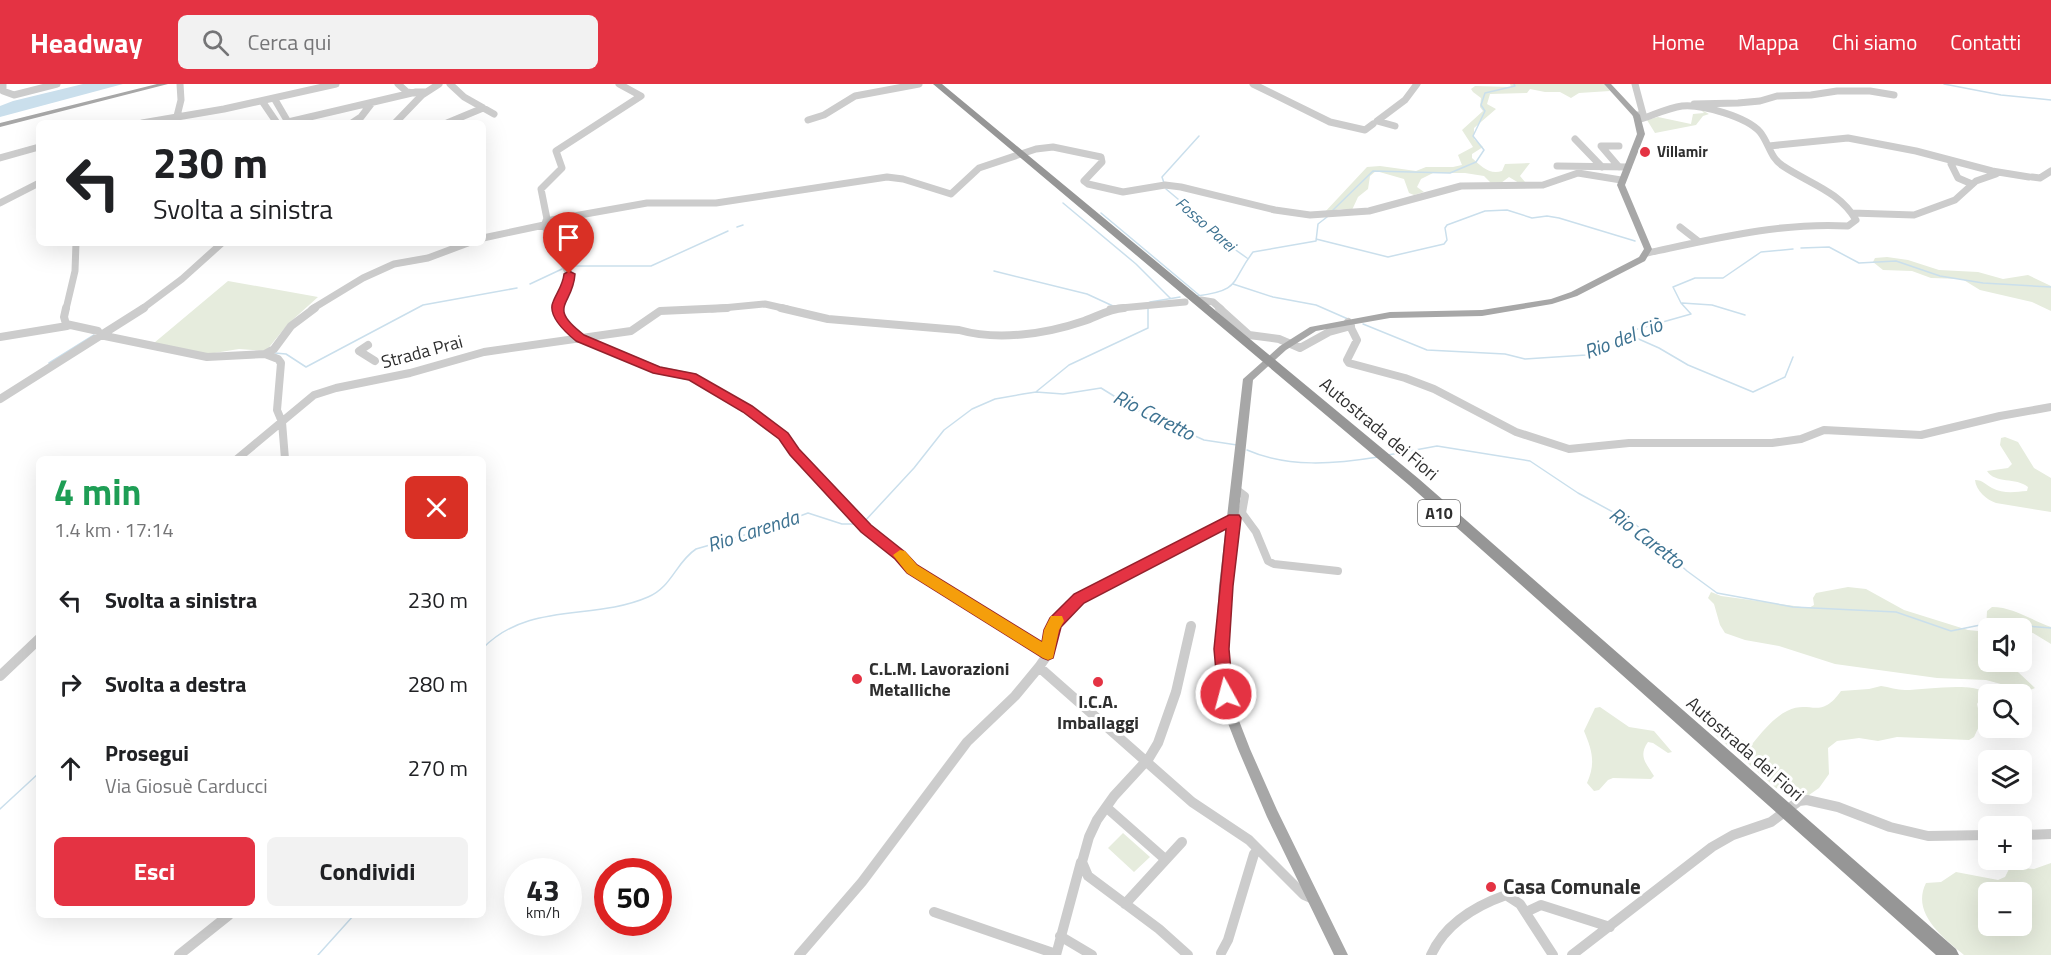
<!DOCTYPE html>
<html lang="it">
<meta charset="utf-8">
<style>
:root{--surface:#fff;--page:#f2f2f2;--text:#202124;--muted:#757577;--accent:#e43343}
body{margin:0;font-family:"Titillium Web",sans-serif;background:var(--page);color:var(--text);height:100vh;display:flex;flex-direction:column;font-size:22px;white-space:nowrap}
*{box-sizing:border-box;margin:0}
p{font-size:20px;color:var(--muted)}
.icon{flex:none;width:33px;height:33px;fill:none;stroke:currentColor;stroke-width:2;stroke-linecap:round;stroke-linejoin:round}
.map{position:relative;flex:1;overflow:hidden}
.details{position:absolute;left:36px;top:372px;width:450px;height:462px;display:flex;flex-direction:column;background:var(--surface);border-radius:9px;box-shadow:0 6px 24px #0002}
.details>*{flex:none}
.hud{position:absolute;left:36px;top:36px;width:450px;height:126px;border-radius:9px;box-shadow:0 6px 24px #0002;background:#fff;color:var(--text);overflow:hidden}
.fabs{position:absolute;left:1978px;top:534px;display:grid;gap:12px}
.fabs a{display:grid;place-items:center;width:54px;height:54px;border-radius:9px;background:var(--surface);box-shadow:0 6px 24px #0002;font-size:30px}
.speed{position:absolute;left:504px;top:774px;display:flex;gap:12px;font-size:30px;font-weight:700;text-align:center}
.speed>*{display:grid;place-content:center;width:78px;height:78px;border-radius:50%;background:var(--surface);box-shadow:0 6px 24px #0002;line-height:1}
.speed small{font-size:15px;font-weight:400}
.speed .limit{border:9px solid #d22;background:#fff;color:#111}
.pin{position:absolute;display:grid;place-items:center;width:51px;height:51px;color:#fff;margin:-62px -26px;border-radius:50% 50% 50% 0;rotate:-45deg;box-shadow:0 0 6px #0007}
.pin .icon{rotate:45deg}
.me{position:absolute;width:66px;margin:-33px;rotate:353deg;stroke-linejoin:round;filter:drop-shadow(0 0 4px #0008)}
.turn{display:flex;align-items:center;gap:21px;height:126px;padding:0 18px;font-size:27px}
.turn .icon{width:78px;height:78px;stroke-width:2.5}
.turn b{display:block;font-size:42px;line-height:51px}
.round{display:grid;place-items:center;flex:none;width:63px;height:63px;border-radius:9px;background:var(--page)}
.summary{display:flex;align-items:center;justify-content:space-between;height:102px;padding:0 18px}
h1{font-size:36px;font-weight:700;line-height:45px;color:#1e9e55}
.button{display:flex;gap:12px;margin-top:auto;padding:12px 18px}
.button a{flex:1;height:69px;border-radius:9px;background:var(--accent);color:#fff;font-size:24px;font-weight:700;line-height:69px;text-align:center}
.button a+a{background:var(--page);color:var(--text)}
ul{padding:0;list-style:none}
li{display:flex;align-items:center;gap:18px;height:84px;padding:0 18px}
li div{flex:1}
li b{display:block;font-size:22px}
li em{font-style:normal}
header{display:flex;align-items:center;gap:36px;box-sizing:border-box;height:84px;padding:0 30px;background:var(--accent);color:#fff}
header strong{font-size:28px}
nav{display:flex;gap:33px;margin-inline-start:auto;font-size:21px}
.search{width:420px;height:54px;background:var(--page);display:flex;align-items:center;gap:15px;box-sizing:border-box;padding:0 21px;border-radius:9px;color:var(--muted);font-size:22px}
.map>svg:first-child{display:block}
</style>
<header>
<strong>Headway</strong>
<div class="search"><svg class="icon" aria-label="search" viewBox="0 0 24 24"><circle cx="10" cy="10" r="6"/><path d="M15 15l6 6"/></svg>Cerca qui</div>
<nav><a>Home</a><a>Mappa</a><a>Chi siamo</a><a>Contatti</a></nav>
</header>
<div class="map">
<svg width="2051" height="871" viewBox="0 0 2051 871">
<rect width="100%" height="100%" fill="#fff"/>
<path fill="#e6ecdd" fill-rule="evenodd" d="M1510,0H1604L1610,7L1579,9L1571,14L1560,8H1545L1530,5L1527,9L1490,10L1487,20L1496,25L1474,44V55L1483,63L1472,70V74C1481,82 1489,91 1502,87L1505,80L1530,79L1520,92L1525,98L1519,99L1509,93L1501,99H1491L1484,92L1465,89H1433L1421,95L1417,103L1424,108L1414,111L1409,109L1404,95L1376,87L1370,92L1368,105L1358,113L1352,126L1340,125L1324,129L1367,83L1380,82L1416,87L1426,83H1453L1462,81L1458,71L1473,63L1462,46L1483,27L1480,23L1481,14L1473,8L1471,5L1475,2L1511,3Z
M1700,25L1709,30L1703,32L1696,41L1655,49L1647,36L1658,33L1691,40L1693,30L1704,29Z
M1887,173L1908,176L1939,186L1978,188L2003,195L2028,191L2051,202V227L2032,218L1980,206L1962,195L1931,194L1912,187L1883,186L1873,178L1875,174Z
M228,197L318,213L288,240L266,267L239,265L208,270L154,259Z
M2005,353L2018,358L2034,384L2051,394V428L1996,419C1987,416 1976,407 1975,396C1983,396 1986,401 1992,404C2003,410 2015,408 2027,407L2028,403C2016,393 1995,400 1987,387L2008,384L2012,380L2000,361L2001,354Z
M1848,503L1866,505L1904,526L1968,546L1978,547L1986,545L1987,527L1992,523C2013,523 2031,536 2051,543V560L2033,549L2022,547V544H1989V578H2021L2017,580L2018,588L2035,604L2027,607L1986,596L1937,594L1835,580L1779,562L1745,556L1725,549L1720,541L1714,520L1708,514L1711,508L1721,512L1809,524L1814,521L1813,514L1816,509Z
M1881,602C1889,603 1897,606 1905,606C1924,606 1970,598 1984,608L1977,620L1981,638L1974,653L1969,656L1897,653L1878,657L1859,654L1837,657L1828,664L1829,690L1819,704L1809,711L1784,708L1776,704L1701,638L1690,626L1688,620L1695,619C1715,631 1728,655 1753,659C1763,647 1773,634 1787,627C1810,615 1820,637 1841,607L1869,605Z
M1600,623L1629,643L1654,647L1672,668L1668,669L1653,659L1648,658C1638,672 1646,679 1654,692L1651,695L1613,694L1608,696L1599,706L1594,707L1587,699C1596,679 1592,666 1584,647L1595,624Z
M1123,749L1150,773L1134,788L1108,764Z
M2051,779V871H1964C1942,853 1911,829 1926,799L1941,798L1956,788L1998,796L2005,793L2010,783L2034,785ZM1989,808H2022V842H1989Z"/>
<path fill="#cadfec" d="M83,0H123L0,33V22L13,17Z"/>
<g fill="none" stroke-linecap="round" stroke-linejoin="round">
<path stroke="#cadfec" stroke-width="1.5" d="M1944,0L2001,11L2051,16
M1164,99L1162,93L1199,52
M1166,105L1203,136L1216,152L1247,174
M1063,119L1136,180L1170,214
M1332,127L1373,87L1450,89L1476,78L1484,66L1473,52L1485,27L1481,21L1485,9L1515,2L1514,0
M1101,129L1199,211
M737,143L743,141
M1316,155L1388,173L1444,160L1447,156L1445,144L1447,141L1485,127L1507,126L1532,134L1547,132L1559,134L1635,157
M1801,164L1829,163L1859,179L1896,177L1940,192L1983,199L2051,203
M570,182H651L728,147
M994,187L1087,210L1113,222
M530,200L562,185
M1233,200L1273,213L1316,221L1348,235
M1197,212C1242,206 1230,198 1253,168L1316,157L1318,140L1327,133
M1150,218L1180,213
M1682,219L1712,221L1745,231
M1363,240L1427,266L1505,270L1525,275L1586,271L1610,262L1624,249L1691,230L1681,219L1673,203L1695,194H1723L1761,168L1793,165
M1625,249L1659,264L1688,281L1753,308L1785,293L1793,273
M275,269L286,270L306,283L423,221L517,204
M49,279L94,251
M1037,307L1069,281L1148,244V225
M1247,366C1288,384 1335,380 1378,373
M1388,371L1437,362L1530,377L1578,409L1635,440L1687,487L1717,509L1793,523L1896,528L1951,547L1990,539L2051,544
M864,438L914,384L944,346L972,325L995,315L1023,310L1036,308L1063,310L1101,304L1135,325L1204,356L1237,361
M483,564C529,517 593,537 648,513C672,503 676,478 696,465L762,446L808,429L842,440H856
M0,725L39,689
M318,871L354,831"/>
<path stroke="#ccc" stroke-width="7" d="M3,0V7L14,11L57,0
M398,0L407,8L414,9
M450,0L464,13L494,30
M1253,0L1330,38L1365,46L1373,40
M1635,0L1643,30L1636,31
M274,14L288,38
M262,17L277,39
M1694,20L1738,19L1760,17L1777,12L1811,11L1837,7H1870L1894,11
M177,32L181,16L180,0
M808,36L824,31L855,12L919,0
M1638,36C1652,32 1667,24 1682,22C1702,20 1747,33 1760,48C1769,59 1770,74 1783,82C1810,100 1839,107 1856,136L1848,142C1780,138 1713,155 1647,169
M142,39L224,25L336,0
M284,39L416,8H426
M352,39L361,33L371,20
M395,39L422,11L439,0
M447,39L483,24
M1395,42L1377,37L1405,16L1417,0
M1575,55L1602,83
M1619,62H1601L1619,83
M1769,62L1848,54L1916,67L1992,87L2029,93
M0,74L39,63
M1953,78L1951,80L1958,94L1972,100
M1557,82L1628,83
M2032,93L2040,94L2051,87
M0,119L39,99
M1852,129L1914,131L1955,116L1976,97L1996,90
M546,137L647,119H716L887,93L903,95L951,110L979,84L1036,65L1053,63L1101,73L1102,78L1084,97L1088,100L1123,108L1165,101L1181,103L1275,126L1310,131L1369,127L1461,102L1543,101L1578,89L1621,96
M544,141L569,190L558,216V225
M544,141L547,135L541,105L562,84L556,67L641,12L619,0
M1680,143L1698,157
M483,154L544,141
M1201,216L1213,218L1221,225
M66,225L75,187L76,159
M142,225L182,195L222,159
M312,225L363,194L394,180L428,174L468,159
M712,225L765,220L787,225
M1110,225L1185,218"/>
<path stroke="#ccc" stroke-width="8" d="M66,224L64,233L66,240L98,247L100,251L207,273L265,270L274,265L291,242L315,224
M557,224L564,240L580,254L658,286L692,293L748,325L783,352L795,368L866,444L900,471L912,485L952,510
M781,224L828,235L959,246C998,257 1046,250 1084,237C1098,232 1109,225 1124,224
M1219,224L1249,251L1279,255L1300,264L1329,248L1351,242
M1348,238L1357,256L1347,276L1349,279L1405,294L1434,305L1516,348L1569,365L1629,359H1772L1801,355L1824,346L1921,351L2000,332L2051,323
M0,253L67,242
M368,261L359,267L375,277
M265,270L278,275L281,279L277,326L282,338L285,375
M0,315L144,224
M237,375L314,311L336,304L410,289L484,268L631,247L660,227L727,224
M1237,406L1245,412L1242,429L1256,448L1268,477L1274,480L1338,487
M1090,510L1234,434"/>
<path stroke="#ccc" stroke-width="10" d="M950,509L1048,570
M1039,583L1192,718L1249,756L1304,811L1313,815
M0,592L39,555
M1106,723L1165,775
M2022,751L2051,750
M1125,820L1182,758
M934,828L1056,870
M1526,828L1541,821L1610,843
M1060,852L1092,871
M1221,869L1228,856L1254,770L1258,765
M179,871L229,831
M799,871L862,798L967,658L1015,612L1039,583L1048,570L1052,546L1070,522L1092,509
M1056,871L1081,778
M1188,871L1159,845L1088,792L1082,778L1089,753L1097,736L1114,712L1149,674L1158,659L1176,608L1191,542
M1431,871C1445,840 1475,822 1506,811L1520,820L1553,871
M1572,871L1712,763L1733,751L1771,738L1799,717L1807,716L1838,723L1890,743L1928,752L1989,751"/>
<path fill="#a7a7a7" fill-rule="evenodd" d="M157,0H168L0,43V39Z
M1604,0H1611L1640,31L1645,50L1625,101L1652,165L1645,177L1577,212L1552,220L1482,232L1390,234L1316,247L1286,266L1253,296L1231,502L1227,565L1229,595L1236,629L1250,665L1277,726L1348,871H1334L1267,733L1238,665L1224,629L1217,595L1215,565L1219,502L1243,295L1280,262L1310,243L1390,228L1482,226L1551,215L1571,208L1639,173L1644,165L1617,101L1637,50L1633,32Z"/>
<path fill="#969696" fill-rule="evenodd" d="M933,0H942L1419,395L1956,865L1959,871H1936L1409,401Z"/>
</g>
<path fill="#e43343" stroke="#94212c" stroke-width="1.5" d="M569,187L575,190C573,222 546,222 584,251L660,283L696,290L752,322L788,349L799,365L871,441L905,468L917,481L1042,558L1044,546L1050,534L1074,510L1229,431H1239L1241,434L1233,502L1229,565L1233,610L1231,614L1226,616L1220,614L1218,610L1214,565L1226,445L1084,519L1061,543L1053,574L1048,576L1043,574L907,489L895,475L861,448L790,371L779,355L743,328L689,296L653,289L576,257C565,248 547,232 553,218C557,208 563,201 564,190Z"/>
<path fill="#f59e0b" d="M900,466L905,467L917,481L1042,558L1044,546L1051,532H1062L1064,537L1059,546L1053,574L1048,576L1043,574L907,489L893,471Z"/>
<g fill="#e43343" stroke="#fff" stroke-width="2">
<circle cx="1645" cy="68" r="6"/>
<circle cx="857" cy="595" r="6"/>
<circle cx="1098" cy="598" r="6"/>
<circle cx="1491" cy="803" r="6"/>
</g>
<g text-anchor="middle" stroke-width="6" stroke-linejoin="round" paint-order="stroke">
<g font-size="15" font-weight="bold" fill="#2f2f2f" stroke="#fff" text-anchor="start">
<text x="1657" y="73">Villamir</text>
</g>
<g font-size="16" font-style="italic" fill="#3d7291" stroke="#fff">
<text transform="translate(1206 140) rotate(41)" y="6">Fosso Parei</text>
</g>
<rect fill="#fff" stroke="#6d6d6d" stroke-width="1.5" x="1418" y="416" width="42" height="26" rx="4.5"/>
<g font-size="16" font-weight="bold" fill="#2f2f2f">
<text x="1439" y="435">A10</text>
</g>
<g font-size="18" fill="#2f2f2f" stroke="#fff">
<text transform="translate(422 268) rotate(-15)" y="6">Strada Prai</text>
<text transform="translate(1379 345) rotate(40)" y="6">Autostrada dei Fiori</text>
<text transform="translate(1745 665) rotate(41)" y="6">Autostrada dei Fiori</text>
</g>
<g font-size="18" font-weight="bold" fill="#2f2f2f" stroke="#fff" text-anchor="start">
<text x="869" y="591">C.L.M. Lavorazioni<tspan x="869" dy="21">Metalliche</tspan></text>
<text x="1098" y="624" text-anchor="middle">I.C.A.<tspan x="1098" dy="21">Imballaggi</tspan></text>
</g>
<g font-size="20" font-style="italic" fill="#3d7291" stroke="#fff">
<text transform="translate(1623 254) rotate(-21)" y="7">Rio del Ciò</text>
<text transform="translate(1154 331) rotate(27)" y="7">Rio Caretto</text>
<text transform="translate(753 447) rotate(-18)" y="7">Rio Carenda</text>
<text transform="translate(1647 454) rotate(37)" y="7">Rio Caretto</text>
</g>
<g font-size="21" font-weight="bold" fill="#2f2f2f" stroke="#fff" text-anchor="start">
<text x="1503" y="810">Casa Comunale</text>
</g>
</g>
</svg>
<div class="fabs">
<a><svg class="icon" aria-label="sound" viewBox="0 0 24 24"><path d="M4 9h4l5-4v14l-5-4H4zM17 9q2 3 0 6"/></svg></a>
<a><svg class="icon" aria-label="search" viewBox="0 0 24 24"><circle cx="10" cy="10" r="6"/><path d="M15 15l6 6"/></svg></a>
<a><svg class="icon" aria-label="layers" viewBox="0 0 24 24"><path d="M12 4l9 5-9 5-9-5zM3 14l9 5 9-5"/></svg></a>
<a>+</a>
<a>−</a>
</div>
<div class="speed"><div>43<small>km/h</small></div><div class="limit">50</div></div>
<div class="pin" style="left:569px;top:190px;background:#d93025"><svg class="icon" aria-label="arrive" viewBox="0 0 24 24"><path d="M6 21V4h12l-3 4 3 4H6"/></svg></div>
<svg class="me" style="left:1226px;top:610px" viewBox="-20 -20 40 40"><circle r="17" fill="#e43343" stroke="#fff" stroke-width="3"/><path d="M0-11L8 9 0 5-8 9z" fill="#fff"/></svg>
<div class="hud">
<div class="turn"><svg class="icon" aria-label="left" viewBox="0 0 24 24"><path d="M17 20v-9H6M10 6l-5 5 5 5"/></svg><div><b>230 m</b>Svolta a sinistra</div></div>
</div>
<section class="details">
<div class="summary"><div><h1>4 min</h1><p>1.4 km · 17:14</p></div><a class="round" style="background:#d93025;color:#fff"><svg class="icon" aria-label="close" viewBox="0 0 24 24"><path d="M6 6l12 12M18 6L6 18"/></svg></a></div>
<ul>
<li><svg class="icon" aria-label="left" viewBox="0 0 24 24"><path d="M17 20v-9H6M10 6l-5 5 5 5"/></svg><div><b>Svolta a sinistra</b></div><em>230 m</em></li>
<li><svg class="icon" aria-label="right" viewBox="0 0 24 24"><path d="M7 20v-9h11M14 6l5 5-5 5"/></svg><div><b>Svolta a destra</b></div><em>280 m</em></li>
<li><svg class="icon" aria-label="ahead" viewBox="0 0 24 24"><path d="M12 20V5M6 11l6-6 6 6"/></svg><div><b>Prosegui</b><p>Via Giosuè Carducci</p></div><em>270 m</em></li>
</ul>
<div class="button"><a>Esci</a><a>Condividi</a></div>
</section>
</div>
